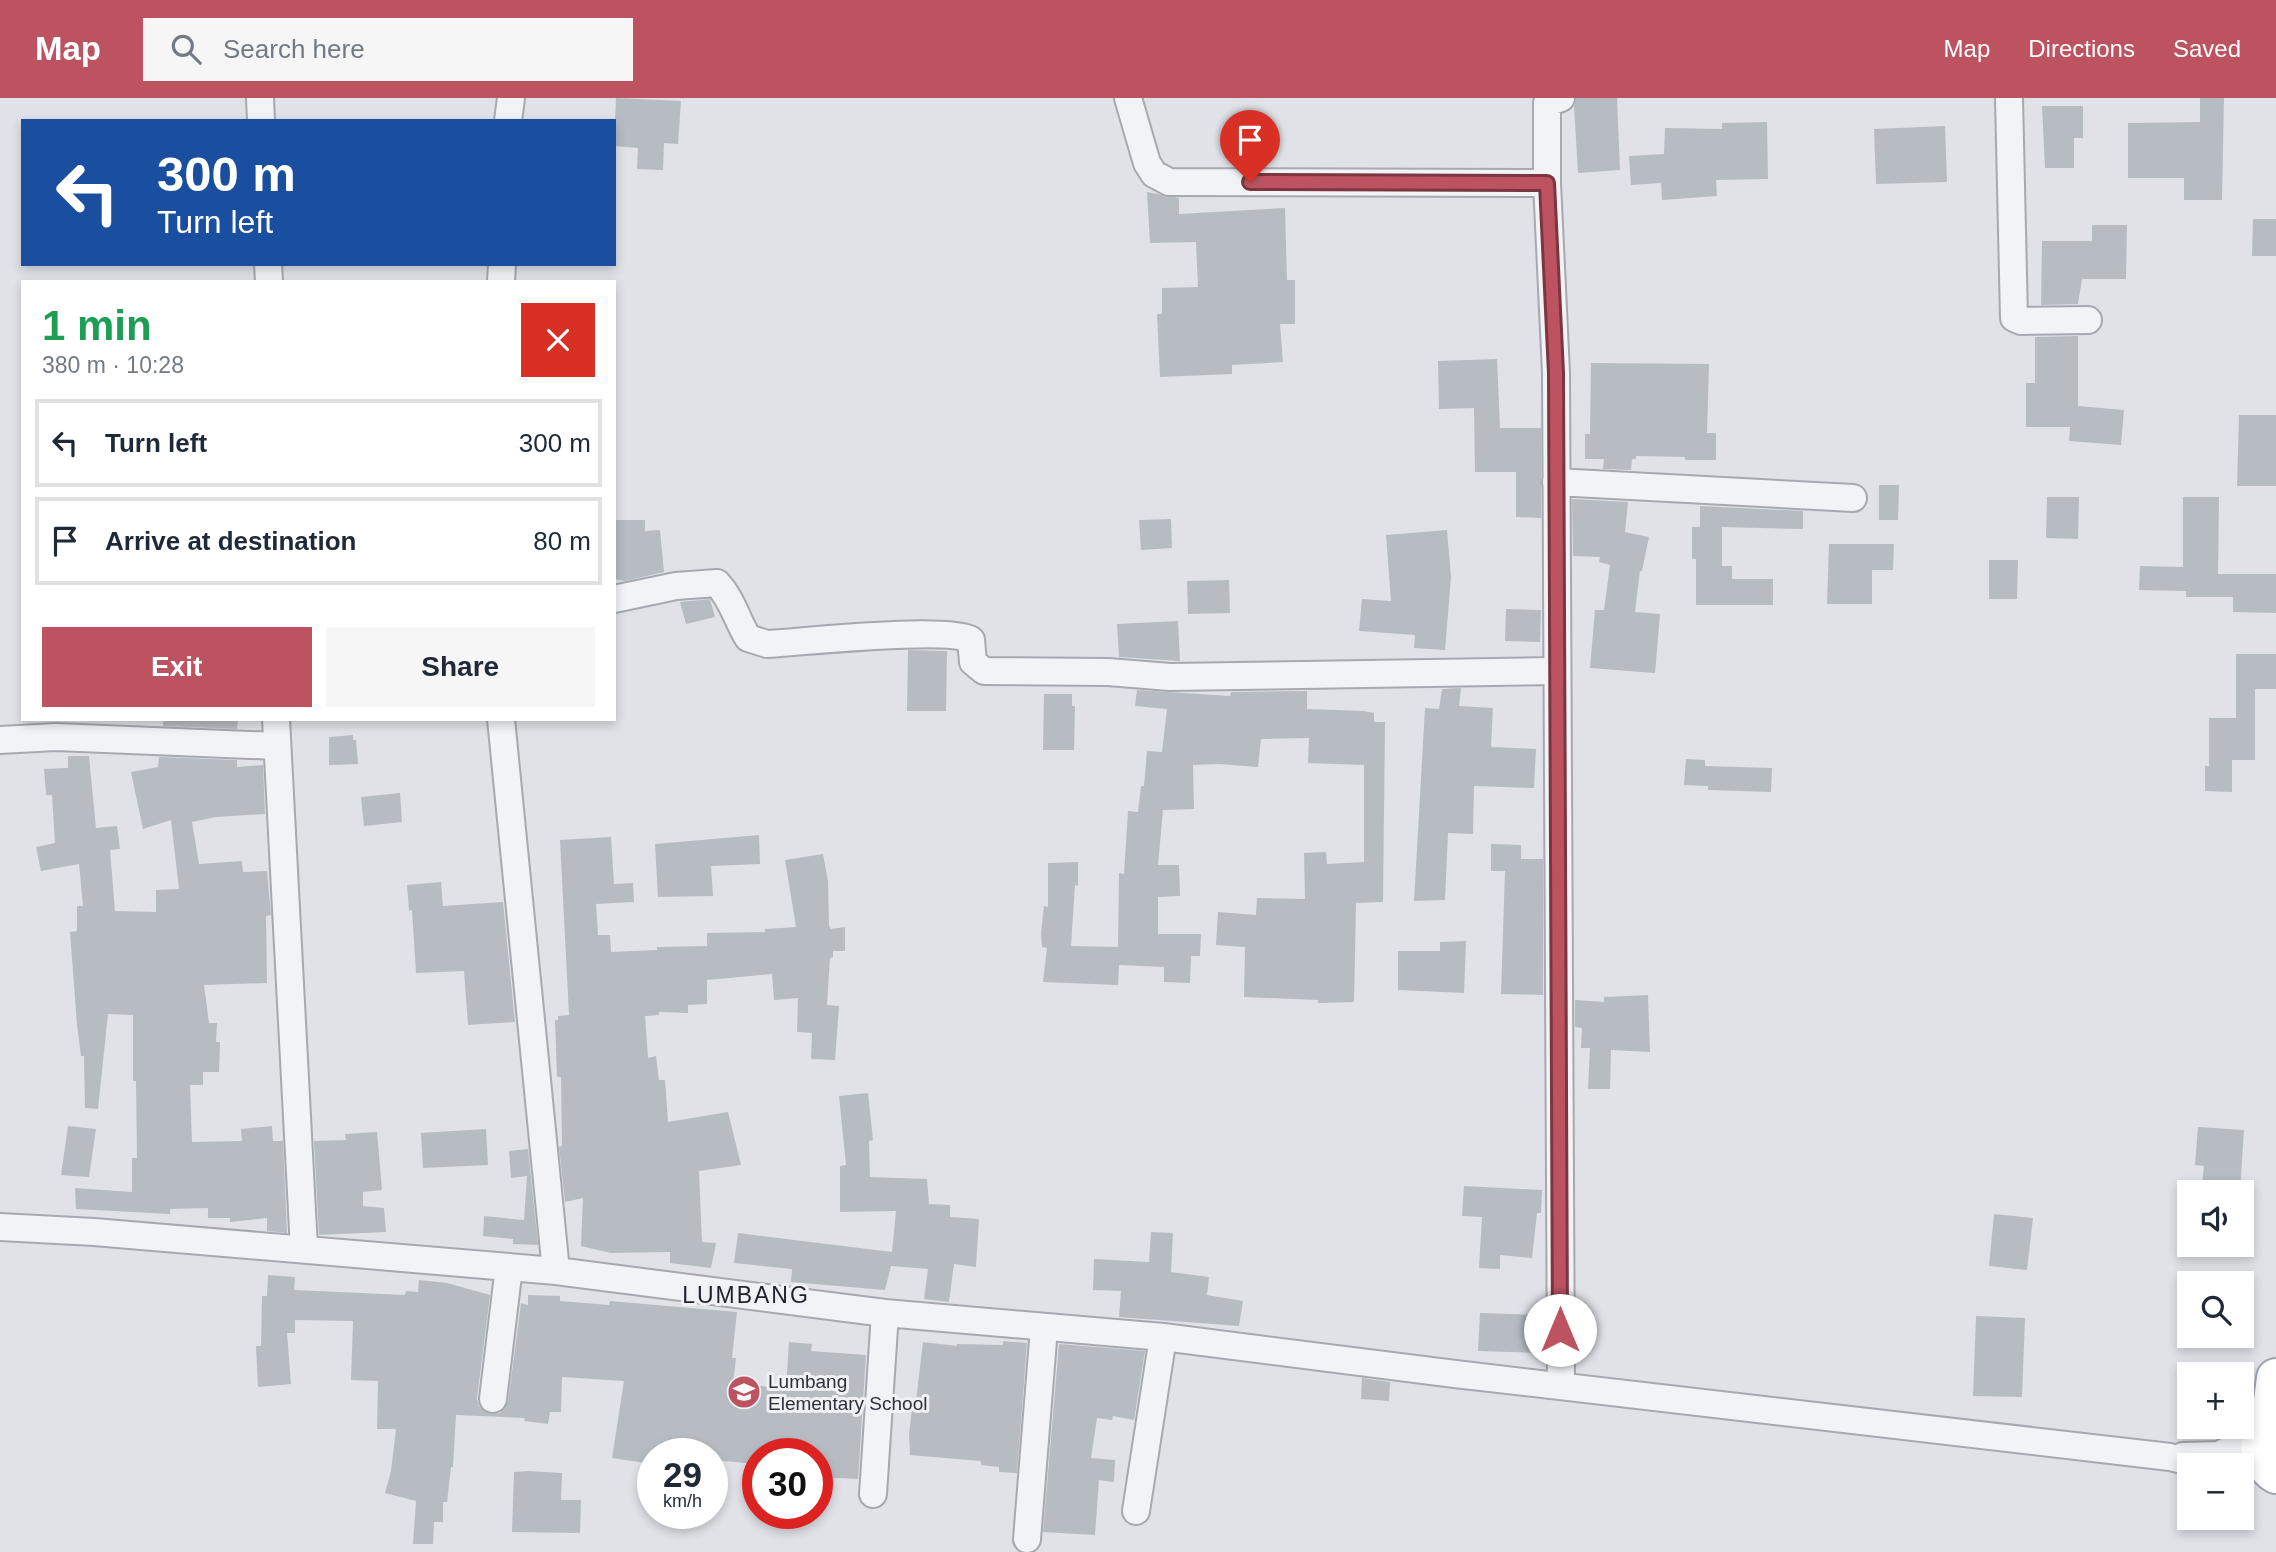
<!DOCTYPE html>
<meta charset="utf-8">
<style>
:root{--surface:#fff;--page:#f6f6f7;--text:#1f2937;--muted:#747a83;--line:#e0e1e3;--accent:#bd5361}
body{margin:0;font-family:Arial,sans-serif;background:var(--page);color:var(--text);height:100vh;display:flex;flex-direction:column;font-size:26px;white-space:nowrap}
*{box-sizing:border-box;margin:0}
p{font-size:23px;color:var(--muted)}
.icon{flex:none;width:38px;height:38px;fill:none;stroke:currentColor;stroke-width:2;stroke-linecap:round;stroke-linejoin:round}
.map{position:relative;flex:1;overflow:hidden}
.side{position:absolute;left:21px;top:182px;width:595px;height:441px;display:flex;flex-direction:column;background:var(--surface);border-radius:0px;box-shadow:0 4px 10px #0003}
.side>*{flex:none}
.hud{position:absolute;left:21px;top:21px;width:595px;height:147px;border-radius:0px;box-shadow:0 4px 10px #0003;background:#1a4fa0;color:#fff;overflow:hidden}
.buttons{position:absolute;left:2177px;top:1082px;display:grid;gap:14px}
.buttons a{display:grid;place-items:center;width:77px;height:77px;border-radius:0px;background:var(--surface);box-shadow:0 4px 10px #0003;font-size:35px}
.speed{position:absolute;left:637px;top:1340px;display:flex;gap:14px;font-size:35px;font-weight:700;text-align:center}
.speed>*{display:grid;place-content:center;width:91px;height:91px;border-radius:50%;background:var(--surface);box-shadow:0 4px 10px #0003;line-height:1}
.speed small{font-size:18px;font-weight:400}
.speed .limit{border:10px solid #d22;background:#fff;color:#111}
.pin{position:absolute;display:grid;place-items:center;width:60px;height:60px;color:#fff;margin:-72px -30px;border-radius:50% 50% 50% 0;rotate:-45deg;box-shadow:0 0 7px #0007}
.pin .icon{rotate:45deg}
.me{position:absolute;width:77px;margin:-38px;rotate:0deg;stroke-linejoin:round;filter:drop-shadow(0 0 5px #0008)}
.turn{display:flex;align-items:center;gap:24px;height:147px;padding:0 21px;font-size:32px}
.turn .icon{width:91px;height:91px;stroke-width:2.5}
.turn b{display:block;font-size:49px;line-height:60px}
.round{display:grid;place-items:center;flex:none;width:74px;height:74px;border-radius:0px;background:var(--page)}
.headline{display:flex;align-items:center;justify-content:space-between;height:119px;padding:0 21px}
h1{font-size:42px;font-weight:700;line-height:52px;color:#1e9e55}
.primary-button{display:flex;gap:14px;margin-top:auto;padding:14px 21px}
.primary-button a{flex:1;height:80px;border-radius:0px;background:var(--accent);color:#fff;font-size:28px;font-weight:700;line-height:80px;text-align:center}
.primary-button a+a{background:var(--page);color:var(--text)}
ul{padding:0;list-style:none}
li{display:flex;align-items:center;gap:21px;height:88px;margin:0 14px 10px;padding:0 7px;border:4px solid var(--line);border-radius:0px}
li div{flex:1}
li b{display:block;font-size:26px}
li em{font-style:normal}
header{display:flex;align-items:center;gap:42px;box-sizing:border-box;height:98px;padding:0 35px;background:var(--accent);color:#fff}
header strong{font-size:33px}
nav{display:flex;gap:38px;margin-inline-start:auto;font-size:24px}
.search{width:490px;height:63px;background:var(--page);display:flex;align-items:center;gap:18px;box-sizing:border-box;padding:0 24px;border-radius:0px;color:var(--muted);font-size:26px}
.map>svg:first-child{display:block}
</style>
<header>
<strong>Map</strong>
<div class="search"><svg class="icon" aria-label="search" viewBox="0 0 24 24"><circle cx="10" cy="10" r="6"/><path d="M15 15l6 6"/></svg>Search here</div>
<nav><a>Map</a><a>Directions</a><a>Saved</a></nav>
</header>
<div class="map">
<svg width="2276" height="1454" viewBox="0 0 2276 1454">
<rect width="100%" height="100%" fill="#e0e2e7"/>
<path fill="#b7bcc3" d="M616,0L681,3L678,46L664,45L663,72L637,71L638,50L614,48Z
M1576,0H1617L1620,72L1578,75L1574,8Z
M2200,0H2224L2222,102H2184V80H2128V25L2200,24Z
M2042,8H2083V40H2074V70H2045Z
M1767,24L1768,81L1716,82L1717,98L1662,102L1661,85L1631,87L1629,58L1664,56L1665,30L1722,31V25Z
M1945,28L1947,84L1876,86L1874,31Z
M1147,94L1179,100V116L1285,110L1287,182H1295V226H1280L1283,264L1232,267V276L1160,279L1157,216H1162V190L1198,189L1196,144L1150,145Z
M2253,121H2276V158H2252Z
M2092,127H2127L2126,181H2082L2078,206L2041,207L2042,143H2092Z
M2078,238V308L2124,312L2121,347L2069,343L2070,329H2026V285H2035V239Z
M1497,261L1500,330H1541V420L1516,419V374H1475L1474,310L1439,311L1438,263Z
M1591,265L1709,266L1707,335H1716V362H1685V359L1636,358V361H1632L1631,372L1603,371L1604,361H1585V336H1590Z
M2239,317H2276V388H2237Z
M1879,387H1899L1898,422H1879Z
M2047,399H2079L2078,441L2046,440Z
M2183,399H2219L2218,476H2276V515L2233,514V499H2186V493L2139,492L2140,468L2183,469Z
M1572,401L1628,404L1625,434L1649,439L1642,473H1640L1635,514L1660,516L1655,575L1590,570L1595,512H1604L1610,467L1599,464L1600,459L1573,458Z
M1700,408L1803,413V431L1722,429V468H1732V481H1773V507H1696V461H1692V429H1700Z
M1171,421L1172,450L1141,452L1139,422Z
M616,422H645V433L660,432L664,474L625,483L614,481Z
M1447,432L1451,479L1445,552L1414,550L1415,537L1359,533L1362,501L1391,503L1386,437Z
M1829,446H1894L1893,472H1872V506H1827Z
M1989,462H2018L2017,501H1989Z
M1229,482L1230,515L1188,516L1187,483Z
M710,501L715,519L686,526L680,504Z
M1506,511L1541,512L1540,544L1505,543Z
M1178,523L1180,563L1119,559L1117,526Z
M908,552L947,553L946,613H907Z
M2236,556H2276V591H2255V662H2232V694L2205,693V668H2209V620H2236Z
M1461,590L1459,608L1493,610L1491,649L1536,651L1534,690L1474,688L1473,736L1448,735L1445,802L1414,803L1425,610L1439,611L1442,591Z
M1137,592L1230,598L1231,594L1307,593V611L1364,613L1374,615V624H1385L1383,804L1356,805L1354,904L1318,905V902L1244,899L1245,849L1216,847L1218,814L1256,817L1257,800L1305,801L1304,755L1326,754L1327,766L1364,764V667L1308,665L1309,640L1261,641L1258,669L1218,666L1193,667L1194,711L1163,712L1158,767H1179L1180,798L1158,799V836H1201L1200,858H1191L1190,885L1164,884V869L1119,867L1118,887L1043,884L1047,850L1042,849L1041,835L1044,808L1048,809V765L1078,764V788L1075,787L1071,848L1118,849L1119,775L1124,776L1128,713L1138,714L1141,688H1144L1147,653L1162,654L1167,611L1135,608Z
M1044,596H1072V608H1075L1074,652H1043Z
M163,621H238L237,631L163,628Z
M353,637V642H356L358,666L329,667V639Z
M68,658H89L96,730L117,728L120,751L110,752L115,813L156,814V792L179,791L171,722L143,731L131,674L158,669L159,659L237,662V669L263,667L265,716L216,719L192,724L199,766L242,763L243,774L267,773L271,817L266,818L267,885L204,887L209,925H217L216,944H220L219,974H203V987H190L192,1044L242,1043L241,1031L272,1028L273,1043H283L287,1135L267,1133V1120L230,1124V1120H208V1110L170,1111V1116L76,1111L75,1090L132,1094V1060H137L136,983H133V917L108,916L98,1011L85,1010L84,958H81L77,927L70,834L77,833V808H83L79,766L41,773L36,749L55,745L52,697H46L44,671L68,670Z
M1686,661L1705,662V668L1772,670L1771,694L1708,692V688L1684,687Z
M400,695L402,724L364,728L361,699Z
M759,737L760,766L711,768L713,798L658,799L655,746Z
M611,739L614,786L633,785L634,804L596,806L598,837H610L611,854L657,852V849L707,848V835L765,834V831L796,829L785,762L823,756L828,783L829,828L831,831L845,829V853H833V859L830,860L827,907L839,908L835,962L811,961L812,935L797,934L798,900L774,902L772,876L707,882V906L688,907V915L659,914V917L645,918L648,960L656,958L659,982H665L668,1024L728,1014L741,1067L699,1073L702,1144L716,1145L711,1170L670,1165V1154L611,1155L581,1148L583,1100L565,1104L559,1049L562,1048L561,979H557L555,922H558V918L569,917L560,742Z
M1491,746L1521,747V761H1543V897L1501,896L1505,773H1491Z
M441,784L443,808L503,804L515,924L468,927L464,873L416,875L412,812L409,813L407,787Z
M1466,843L1464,895L1398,892V853H1440V844Z
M1648,897L1650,954L1611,952L1610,991H1588L1590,950H1581L1582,930L1575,929V902L1604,904V899Z
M868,995L873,1042L869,1043L870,1079L927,1081L929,1106L950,1107V1119L979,1121L976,1169L954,1166L949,1204L924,1201L928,1171L891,1168L885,1192L791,1184L792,1171L734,1165L738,1135L892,1154L896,1113L840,1114V1068L846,1067L839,998Z
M68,1028L96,1031L89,1079L61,1077Z
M2198,1029L2244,1032L2240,1094H2201L2204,1068L2195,1067Z
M486,1031L488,1067L423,1070L421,1035Z
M377,1034L382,1092L363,1094V1108L384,1110L386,1134L319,1137L314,1043L346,1042L345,1036Z
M528,1051L538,1147L513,1146V1141L483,1138L484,1118L524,1122L527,1078L511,1080L509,1053Z
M1464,1088L1542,1092L1541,1115H1537L1532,1160L1500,1157V1171L1479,1170L1482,1119L1462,1118Z
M1994,1116L2033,1120L2027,1172L1989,1168Z
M1151,1134L1173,1135L1171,1174L1209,1179L1207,1197L1243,1203L1239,1228L1119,1219L1121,1193L1093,1192L1094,1161L1149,1164Z
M268,1177L295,1179L294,1192L405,1197L406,1193L418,1194L419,1182L447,1185L490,1197L477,1300L479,1308L490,1316L500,1315L508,1304L521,1205L528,1207V1197L560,1198V1203L609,1207L610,1203L737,1214L732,1260H736L733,1286L786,1290L789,1244L812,1246L811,1253L866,1257L858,1381L817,1379V1356H758V1366L712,1362V1356H653V1366L612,1360L624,1283L562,1279L561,1314H550L548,1326L524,1323L525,1320L456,1317L453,1369H451L447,1404H443V1424H434L433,1446H413L416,1403L385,1395L391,1373L396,1331H377L378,1283L351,1282L353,1223L295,1222V1235H287L291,1286L258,1289L256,1248H261L262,1198H267Z
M1480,1215L1541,1217L1539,1255L1478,1253Z
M1976,1218L2025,1220L2022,1299L1973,1298Z
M1003,1243L1027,1245L1017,1375L999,1374V1369L981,1367V1363L910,1357L909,1337L912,1310L915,1311L923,1244L957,1248V1246L1003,1247Z
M1059,1246L1145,1253L1134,1322L1113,1318L1112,1322L1097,1320L1091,1360L1115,1362L1114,1384L1099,1382L1095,1437L1043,1434Z
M1362,1280L1390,1284L1389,1303L1361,1301Z
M529,1373L562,1375L561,1402H581L580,1435L512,1434L514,1374Z"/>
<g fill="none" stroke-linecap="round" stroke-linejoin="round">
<defs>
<path id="minor" d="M260,0L261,23
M1128,0L1147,65L1154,76L1169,84L1547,85
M2009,0L2014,220L2021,223L2088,222
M508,23L511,0
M268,166L269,184
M501,184L502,166
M1556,384L1853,400
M614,501L676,488L717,485C732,501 737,522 748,540L767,546C802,544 949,528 971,542L973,564L984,573L1108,574L1170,579L1556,573
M276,621L304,1151
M501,621L556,1173
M0,642L56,639L277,648
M0,1129L94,1134L556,1173L885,1215L1163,1239L1455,1276L2170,1359L2202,1367
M1561,1287L1556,275L1547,85V5L1561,0
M493,1301L509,1169
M2183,1358L2219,1357L2264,1333
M873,1396L885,1215
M1136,1413L1163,1239
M1027,1441L1044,1230"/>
<path id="primary" d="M2276,1323C2254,1334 2257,1364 2276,1376
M2270,1326L2276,1280"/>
</defs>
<use href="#minor" stroke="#a6a9b0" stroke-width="30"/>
<use href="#primary" stroke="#a0a7b1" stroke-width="42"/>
<use href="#minor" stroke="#f2f3f6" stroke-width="26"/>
<use href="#primary" stroke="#fff" stroke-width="38"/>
</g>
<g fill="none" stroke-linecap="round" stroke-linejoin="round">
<defs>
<path id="route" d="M1250,84L1547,85L1556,275L1560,1232"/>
</defs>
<use href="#route" stroke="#7b363f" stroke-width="18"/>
<use href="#route" stroke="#bd5361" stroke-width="12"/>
</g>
<defs>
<symbol id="school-disc" viewBox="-11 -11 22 22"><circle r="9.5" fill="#bd5361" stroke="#eff1f5"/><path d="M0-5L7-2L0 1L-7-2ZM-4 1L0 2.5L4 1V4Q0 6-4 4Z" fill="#fff"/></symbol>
</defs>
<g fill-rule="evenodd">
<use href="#school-disc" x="725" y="1275" width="38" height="38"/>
</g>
<g text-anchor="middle" stroke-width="6" stroke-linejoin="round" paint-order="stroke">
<g font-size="19" fill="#2a313c" stroke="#eff1f5" text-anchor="start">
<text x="768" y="1290">Lumbang<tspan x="768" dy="22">Elementary School</tspan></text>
</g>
<g font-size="23" letter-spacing="2" fill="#1c222d" stroke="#eff1f5">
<text x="746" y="1205">LUMBANG</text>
</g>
</g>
</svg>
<div class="buttons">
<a><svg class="icon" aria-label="sound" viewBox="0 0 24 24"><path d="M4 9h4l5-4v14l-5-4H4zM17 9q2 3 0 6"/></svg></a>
<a><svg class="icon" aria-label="search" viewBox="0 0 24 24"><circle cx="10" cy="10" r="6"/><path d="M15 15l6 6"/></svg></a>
<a>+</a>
<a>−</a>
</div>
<div class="speed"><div>29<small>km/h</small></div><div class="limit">30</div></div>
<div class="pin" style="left:1250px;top:84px;background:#d93025"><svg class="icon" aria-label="arrive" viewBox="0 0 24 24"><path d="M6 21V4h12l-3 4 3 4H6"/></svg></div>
<svg class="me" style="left:1560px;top:1232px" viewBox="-20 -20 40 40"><circle r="19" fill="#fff"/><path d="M0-13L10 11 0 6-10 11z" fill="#bd5361"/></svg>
<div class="hud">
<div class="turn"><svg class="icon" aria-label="left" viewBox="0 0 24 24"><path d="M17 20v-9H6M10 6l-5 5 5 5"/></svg><div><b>300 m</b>Turn left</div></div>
</div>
<section class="side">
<div class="headline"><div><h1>1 min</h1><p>380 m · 10:28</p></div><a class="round" style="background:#d93025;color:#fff"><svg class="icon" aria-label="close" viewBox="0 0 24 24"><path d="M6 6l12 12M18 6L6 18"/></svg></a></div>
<ul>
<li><svg class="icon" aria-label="left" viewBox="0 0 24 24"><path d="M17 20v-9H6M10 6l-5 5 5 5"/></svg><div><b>Turn left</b></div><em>300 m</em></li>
<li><svg class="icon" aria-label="arrive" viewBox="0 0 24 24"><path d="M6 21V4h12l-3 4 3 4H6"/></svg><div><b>Arrive at destination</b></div><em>80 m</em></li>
</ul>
<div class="primary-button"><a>Exit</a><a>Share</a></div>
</section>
</div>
